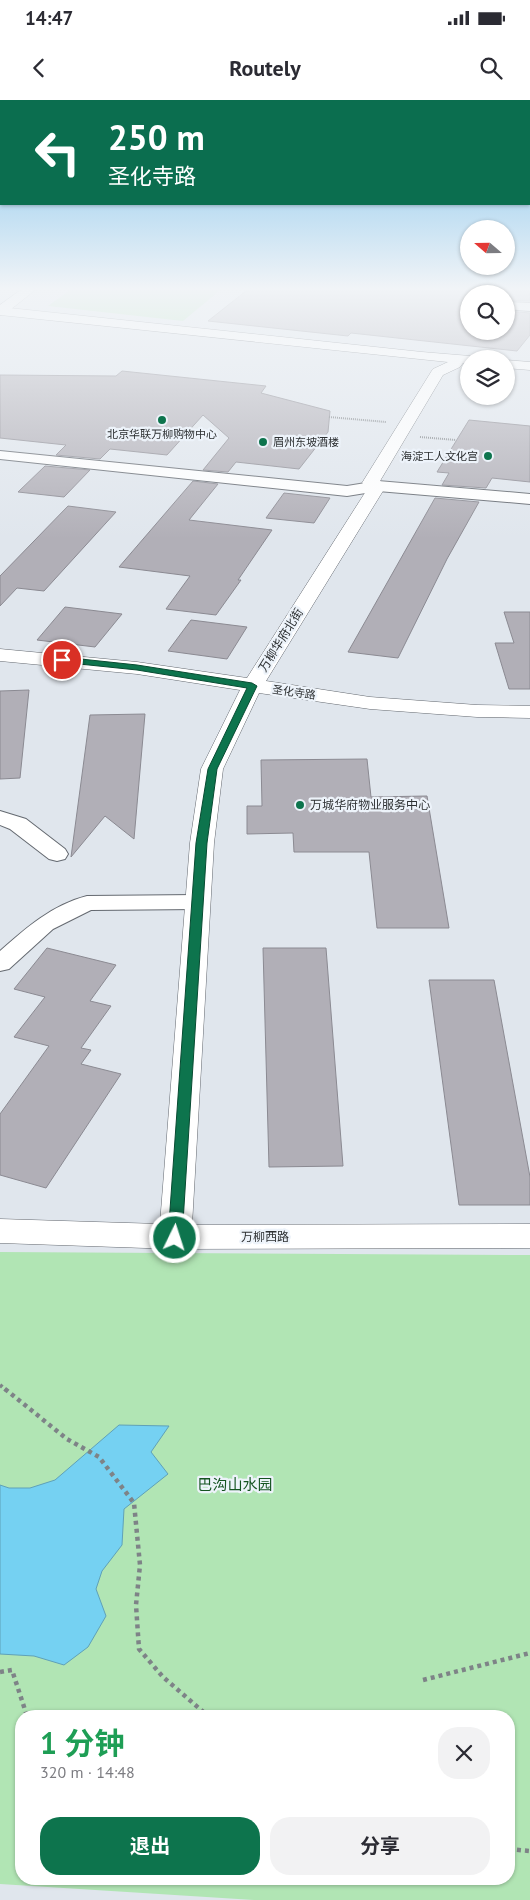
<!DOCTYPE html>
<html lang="zh">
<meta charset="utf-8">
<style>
:root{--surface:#fff;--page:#f2f2f3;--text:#2b2b33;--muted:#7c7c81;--accent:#0d744d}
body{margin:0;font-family:"PT Sans","Noto Sans SC",sans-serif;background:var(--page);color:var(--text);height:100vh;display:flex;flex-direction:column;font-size:19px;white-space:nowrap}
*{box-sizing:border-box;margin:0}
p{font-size:16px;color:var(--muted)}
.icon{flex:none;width:28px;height:28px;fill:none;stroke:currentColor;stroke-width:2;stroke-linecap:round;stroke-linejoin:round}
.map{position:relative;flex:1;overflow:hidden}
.sheet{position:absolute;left:15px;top:1610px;width:500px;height:175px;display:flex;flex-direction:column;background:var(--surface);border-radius:20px;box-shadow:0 1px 4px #0004}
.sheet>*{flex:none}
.banner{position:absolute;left:0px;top:0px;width:530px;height:105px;box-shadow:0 1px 4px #0004;background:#0b6e4f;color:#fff;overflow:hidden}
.needle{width:32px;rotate:290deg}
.tools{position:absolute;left:460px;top:120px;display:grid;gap:10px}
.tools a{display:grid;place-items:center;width:55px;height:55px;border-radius:50%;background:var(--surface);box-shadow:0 1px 4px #0004;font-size:25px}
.pin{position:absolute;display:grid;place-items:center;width:42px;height:42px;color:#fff;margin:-21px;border:2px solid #fff;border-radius:50%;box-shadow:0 1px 5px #0007}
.me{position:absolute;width:55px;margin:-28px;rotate:4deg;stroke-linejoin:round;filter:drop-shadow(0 0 4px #0008)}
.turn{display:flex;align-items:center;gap:18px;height:105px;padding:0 25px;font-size:22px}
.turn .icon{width:65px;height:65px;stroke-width:2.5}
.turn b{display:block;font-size:35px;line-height:42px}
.round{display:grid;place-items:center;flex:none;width:52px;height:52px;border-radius:20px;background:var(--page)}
.overview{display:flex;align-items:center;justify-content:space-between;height:85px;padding:0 25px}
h1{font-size:30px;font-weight:700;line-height:38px;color:#1e9e55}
.cta{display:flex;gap:10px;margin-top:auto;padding:10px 25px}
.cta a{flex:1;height:58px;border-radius:20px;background:var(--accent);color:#fff;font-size:20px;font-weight:700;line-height:58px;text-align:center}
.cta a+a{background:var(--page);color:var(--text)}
.status{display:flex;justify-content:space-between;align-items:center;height:35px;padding:0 25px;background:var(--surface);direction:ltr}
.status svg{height:14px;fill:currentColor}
header{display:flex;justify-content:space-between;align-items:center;height:65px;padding:0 25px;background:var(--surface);font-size:22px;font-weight:700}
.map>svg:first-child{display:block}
</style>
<div class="status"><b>14:47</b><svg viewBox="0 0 49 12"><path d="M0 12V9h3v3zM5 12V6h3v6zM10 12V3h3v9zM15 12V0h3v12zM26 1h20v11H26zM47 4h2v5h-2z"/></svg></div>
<header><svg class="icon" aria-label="back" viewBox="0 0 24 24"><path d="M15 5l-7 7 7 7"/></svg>Routely<svg class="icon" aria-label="search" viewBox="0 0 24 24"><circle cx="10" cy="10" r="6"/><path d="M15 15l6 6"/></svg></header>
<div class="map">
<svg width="530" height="1800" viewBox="0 0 530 1800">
<rect width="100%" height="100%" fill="#e0e6ed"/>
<path fill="#b1e5b4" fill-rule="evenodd" d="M74,187H224L183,221L48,206Z
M0,1152L530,1155V1800H254L0,1784ZM21,1616H509V1779H21Z"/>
<path fill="#75d1f2" stroke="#5fa1b8" d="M119,1325L169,1326L151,1352L168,1374L124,1409L122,1445L102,1471L96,1489L106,1516L88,1547L64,1565L34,1556L0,1554V1385L9,1388H30L55,1380Z"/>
<path fill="#b1afb7" stroke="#8b8a92" d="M251,187H481L476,194H469V231H506V211L530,213V235L517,251L351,233L348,236L208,221Z
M497,187H530V201L506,200V194H492Z
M122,271L266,286L261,293L330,311L328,332L299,369L236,362L228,372L203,370L229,338L203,315L167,355L110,349L100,359L56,355L66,345L0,338V275L116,276Z
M469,320L530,326V382L492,378L486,388L442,385L449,373L437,372Z
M45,366L90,370L64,397L18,392Z
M193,381L218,384L189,420L272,430L238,480H241L216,515L166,509L190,476L119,467Z
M284,393L330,398L314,423L266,418Z
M435,398L479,402L447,459L398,558L348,552Z
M68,406L116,412L44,491L17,488L0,506V476Z
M65,507L122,514L95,547L37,540Z
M504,512H530V589H509L495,543H514Z
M191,520L247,527L227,559L168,551Z
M29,590L20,678L0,679V591Z
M145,614L134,739L105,716L71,757L90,615Z
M367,659L371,697L427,696L449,828H377L369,752H294L293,733L247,734V706H262L261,660Z
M47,848L116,865L90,901L111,906L81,948L91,950L81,964L121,974L46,1088L0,1075V1014L49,946L14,937L45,897L14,889Z
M263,848H326L343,1066L269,1067Z
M429,880H494L530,1077V1105H459Z"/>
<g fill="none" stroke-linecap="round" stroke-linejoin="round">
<defs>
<path id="minor" d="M483,187H495L490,194H478Z
M506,202L530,203V211L506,209Z
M0,351L347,386L378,381L530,394V404L378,391L347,396L0,359Z
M0,711L26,719L65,749L68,754L65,759L57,761L49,759L10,729L0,725Z
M198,795L206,797L210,802L206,807L198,809L91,810L53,829L9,869L0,871V851C26,828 52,805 87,796Z"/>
<path id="tertiary" d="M0,207L422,252L470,256L472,259H469V262L463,263L460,267L443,275L380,381L386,386L266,581L370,597L477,605L530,606V618L477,617L370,609L259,593L223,669L214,743L192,1125L530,1124V1148L175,1149L0,1143V1119L160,1124L190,743L201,669L240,590L137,574L0,561V549L137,562L247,578L368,388L362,383L431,272L433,269L448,262L0,215Z
M506,260L530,262V270L506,268Z"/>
<path id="secondary" d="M25,187H39L5,214L0,215V205Z"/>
</defs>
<use href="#minor" stroke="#646970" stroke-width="2"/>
<use href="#tertiary" stroke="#646970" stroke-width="1"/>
<use href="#secondary" stroke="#646970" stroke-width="1"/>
<path stroke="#7e8387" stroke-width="2" stroke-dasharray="1 1" stroke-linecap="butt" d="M329,317L386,322
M420,337L456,340"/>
<path stroke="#7e8387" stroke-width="4" stroke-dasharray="3 3" stroke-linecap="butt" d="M0,1285L6,1290"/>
<path stroke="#7e8387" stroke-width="4.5" stroke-dasharray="4 4" stroke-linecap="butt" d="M5,1289L67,1339L99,1357L134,1403L140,1465L136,1505L139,1549L163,1577L208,1616
M0,1572L12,1570L27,1616
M423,1580L530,1553
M509,1749L530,1751"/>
<use href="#minor" fill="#fff" fill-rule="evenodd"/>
<use href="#tertiary" fill="#fff" fill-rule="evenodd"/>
<use href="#secondary" fill="#fff" fill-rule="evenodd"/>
</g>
<linearGradient id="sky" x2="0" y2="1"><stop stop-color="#7ac0ec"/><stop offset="0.43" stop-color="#f1f4f7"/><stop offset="1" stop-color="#f1f4f7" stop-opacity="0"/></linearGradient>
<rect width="530" height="439" fill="url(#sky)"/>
<path fill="#0d744d" stroke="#084b32" d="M62,557L137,565L252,583L257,586L217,669L207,743L182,1138L180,1141H170L168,1138L196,743L208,669L247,588L137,570L60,562V558Z"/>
<g fill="#0d744d" stroke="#edf3fa" stroke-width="2">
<circle cx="162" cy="320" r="5"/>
<circle cx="263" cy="342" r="5"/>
<circle cx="488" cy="356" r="5"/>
<circle cx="300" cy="705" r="5"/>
</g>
<g text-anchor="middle" stroke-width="4.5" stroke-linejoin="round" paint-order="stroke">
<g font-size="11" fill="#2d3032" stroke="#edf3fa">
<text x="162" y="338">北京华联万柳购物中心</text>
<text x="273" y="346" text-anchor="start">眉州东坡酒楼</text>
<text x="478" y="360" text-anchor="end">海淀工人文化宫</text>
</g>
<g font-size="11" fill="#2d3032" stroke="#edf3fa">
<text transform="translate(294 592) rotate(8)" y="4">圣化寺路</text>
</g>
<g font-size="12" fill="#2d3032" stroke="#edf3fa">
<text transform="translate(281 540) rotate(-58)" y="4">万柳华府北街</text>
<text x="265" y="1141">万柳西路</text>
</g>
<g font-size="12" fill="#2d3032" stroke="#edf3fa" text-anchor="start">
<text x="310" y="709">万城华府物业服务中心</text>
</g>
<g font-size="15" fill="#155421" stroke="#edf3fa">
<text x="235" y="1390">巴沟山水园</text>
</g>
</g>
</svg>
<div class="tools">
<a><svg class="needle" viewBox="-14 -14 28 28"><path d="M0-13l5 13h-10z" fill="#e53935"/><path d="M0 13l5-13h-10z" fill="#7c7c81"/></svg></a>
<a><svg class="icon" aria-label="search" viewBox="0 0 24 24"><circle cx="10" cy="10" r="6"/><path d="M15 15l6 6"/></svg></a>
<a><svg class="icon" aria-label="layers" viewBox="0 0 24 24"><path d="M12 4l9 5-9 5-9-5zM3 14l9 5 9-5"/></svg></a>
</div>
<div class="pin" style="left:62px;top:560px;background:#d93025"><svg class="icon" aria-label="arrive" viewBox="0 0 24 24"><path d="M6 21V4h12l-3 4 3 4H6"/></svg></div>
<svg class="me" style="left:175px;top:1138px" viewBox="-20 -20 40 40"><circle r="17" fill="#0d744d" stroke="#fff" stroke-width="3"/><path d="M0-11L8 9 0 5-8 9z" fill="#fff"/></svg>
<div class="banner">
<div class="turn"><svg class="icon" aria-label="left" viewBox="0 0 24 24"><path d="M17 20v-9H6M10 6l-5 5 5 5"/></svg><div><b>250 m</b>圣化寺路</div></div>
</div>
<section class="sheet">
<div class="overview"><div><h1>1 分钟</h1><p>320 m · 14:48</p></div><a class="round"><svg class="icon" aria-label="close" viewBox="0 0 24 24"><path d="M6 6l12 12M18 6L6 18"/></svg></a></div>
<div class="cta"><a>退出</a><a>分享</a></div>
</section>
</div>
